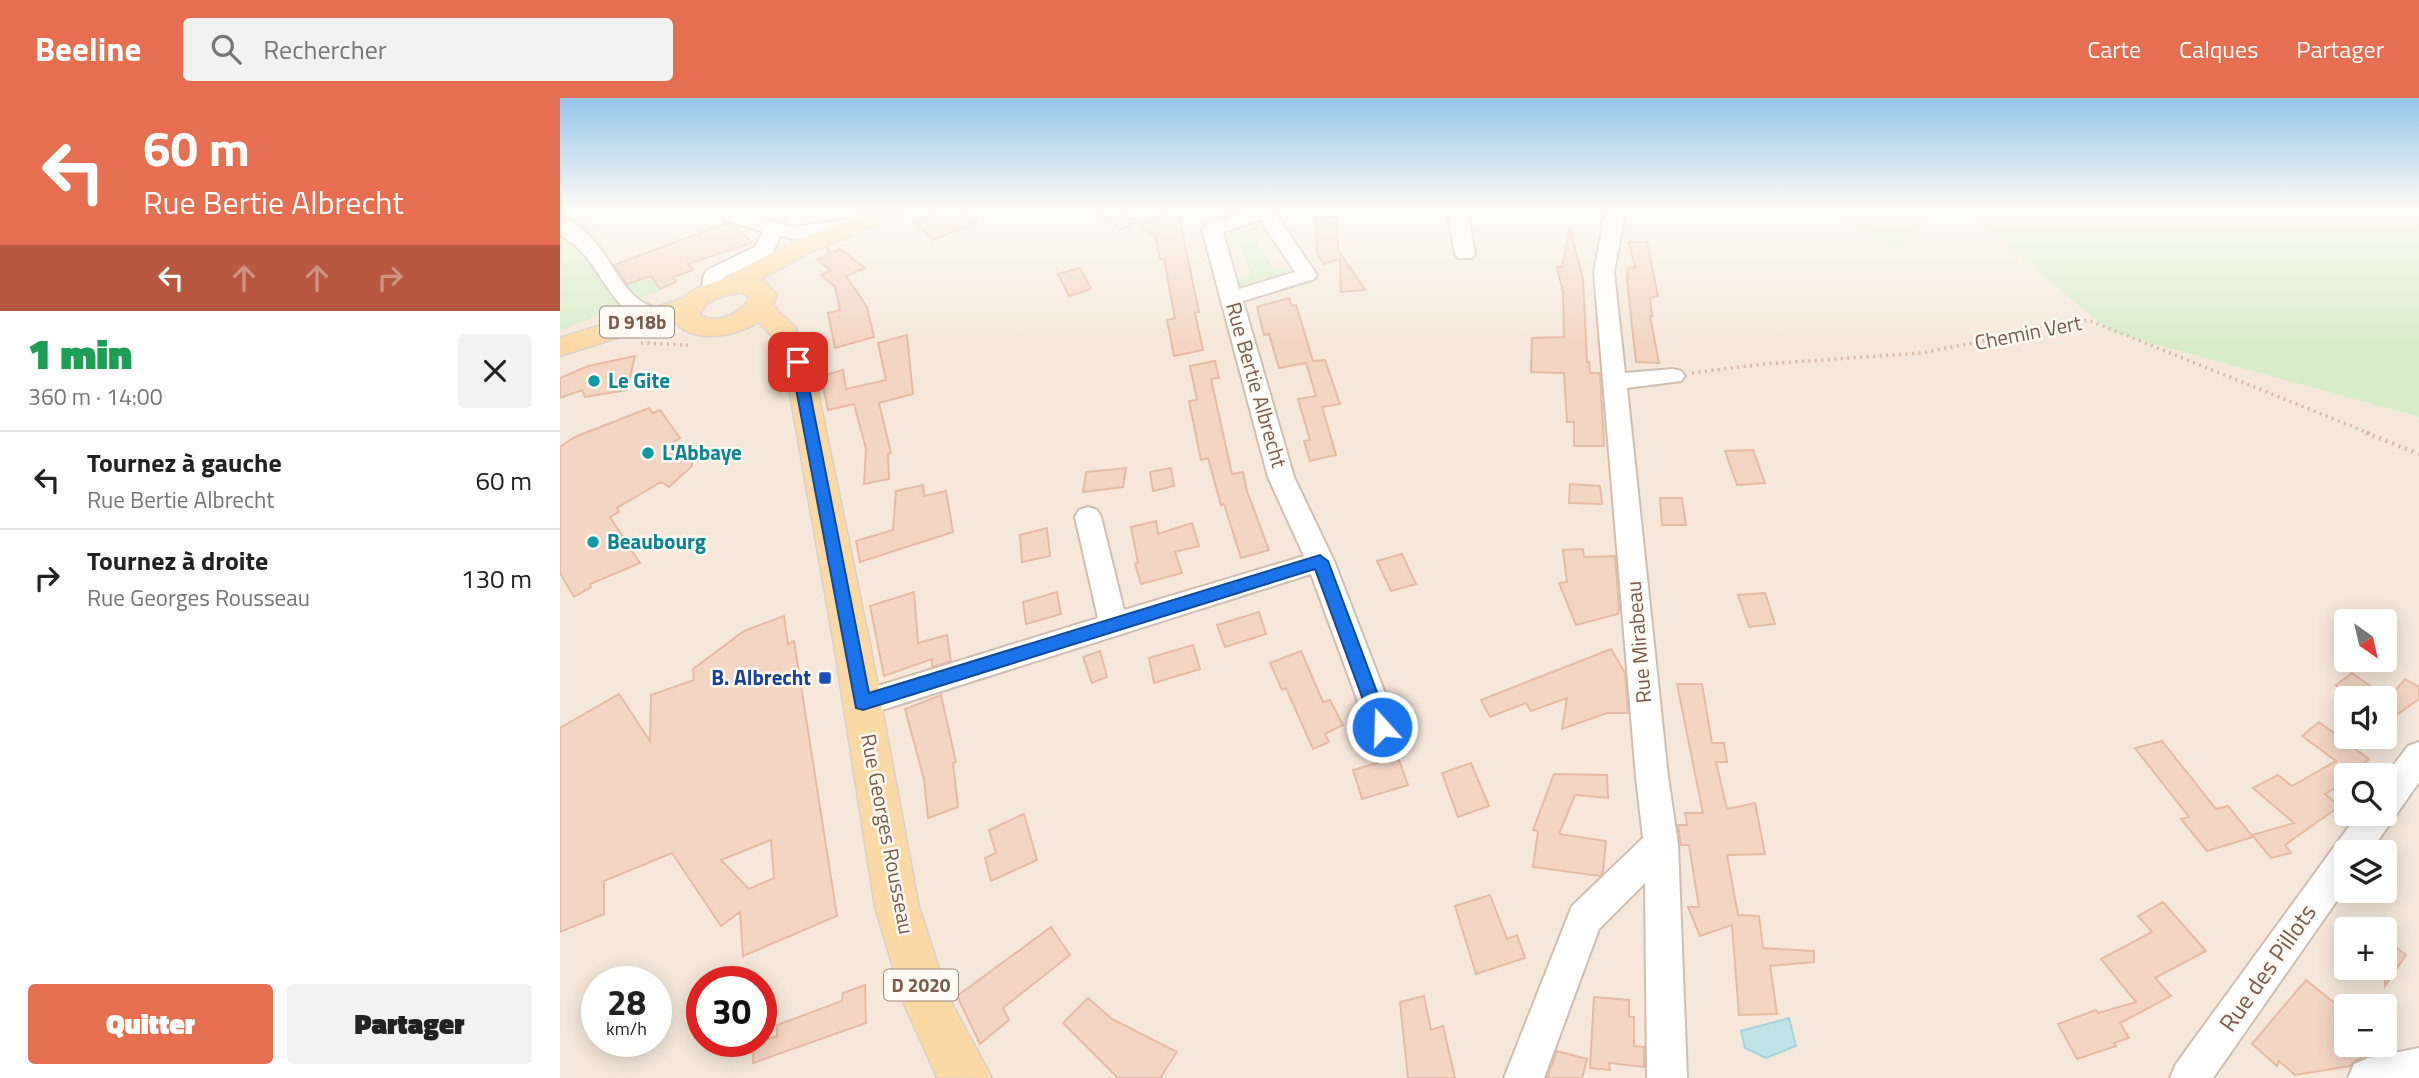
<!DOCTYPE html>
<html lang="fr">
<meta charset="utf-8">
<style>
:root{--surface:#fff;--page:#f2f2f2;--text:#222;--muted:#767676;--line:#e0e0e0;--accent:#e76f51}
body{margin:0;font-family:"Titillium Web",sans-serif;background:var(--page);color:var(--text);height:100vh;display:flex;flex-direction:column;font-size:26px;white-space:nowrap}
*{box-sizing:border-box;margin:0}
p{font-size:23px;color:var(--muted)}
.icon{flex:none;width:38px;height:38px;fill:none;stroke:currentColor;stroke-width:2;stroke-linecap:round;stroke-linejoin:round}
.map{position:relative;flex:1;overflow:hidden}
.panel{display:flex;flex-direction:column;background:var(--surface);width:560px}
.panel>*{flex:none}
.banner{background:#e76f51;color:#fff;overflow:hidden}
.needle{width:46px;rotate:146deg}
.buttons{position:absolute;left:1774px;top:511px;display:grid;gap:14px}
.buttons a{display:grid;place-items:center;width:63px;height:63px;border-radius:7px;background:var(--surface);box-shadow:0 4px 18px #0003;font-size:35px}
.speed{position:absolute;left:21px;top:868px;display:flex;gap:14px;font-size:35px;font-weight:700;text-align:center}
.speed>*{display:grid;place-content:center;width:91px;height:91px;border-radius:50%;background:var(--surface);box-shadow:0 4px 18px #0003;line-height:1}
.speed small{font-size:18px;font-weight:400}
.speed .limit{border:10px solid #d22;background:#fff;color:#111}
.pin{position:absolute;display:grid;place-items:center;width:60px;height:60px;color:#fff;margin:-30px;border-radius:14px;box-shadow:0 4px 10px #0006}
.me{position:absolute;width:77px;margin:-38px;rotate:340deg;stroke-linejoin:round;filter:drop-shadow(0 0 5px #0008)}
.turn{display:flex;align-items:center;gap:24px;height:147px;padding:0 28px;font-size:32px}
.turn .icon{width:91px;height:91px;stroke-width:2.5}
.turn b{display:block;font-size:49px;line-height:60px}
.lanes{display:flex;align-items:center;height:66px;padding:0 28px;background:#0003;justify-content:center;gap:35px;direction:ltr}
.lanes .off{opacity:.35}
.round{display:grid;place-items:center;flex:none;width:74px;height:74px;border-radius:7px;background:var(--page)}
.head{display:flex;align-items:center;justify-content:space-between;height:119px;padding:0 28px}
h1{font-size:42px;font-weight:800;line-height:52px;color:#1e9e55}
.action{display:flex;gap:14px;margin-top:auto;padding:14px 28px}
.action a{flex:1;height:80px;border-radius:7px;background:var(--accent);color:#fff;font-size:28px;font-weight:800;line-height:80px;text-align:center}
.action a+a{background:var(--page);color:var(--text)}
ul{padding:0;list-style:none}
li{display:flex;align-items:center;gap:21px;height:98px;padding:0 28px;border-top:2px solid var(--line)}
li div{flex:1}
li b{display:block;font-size:26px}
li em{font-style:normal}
header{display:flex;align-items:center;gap:42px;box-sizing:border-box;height:98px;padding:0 35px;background:var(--accent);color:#fff}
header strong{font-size:33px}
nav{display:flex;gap:38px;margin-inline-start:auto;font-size:24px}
.search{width:490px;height:63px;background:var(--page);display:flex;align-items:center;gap:18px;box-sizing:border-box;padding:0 24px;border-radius:7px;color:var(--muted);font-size:26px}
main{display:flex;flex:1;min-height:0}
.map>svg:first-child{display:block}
</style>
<header>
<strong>Beeline</strong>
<div class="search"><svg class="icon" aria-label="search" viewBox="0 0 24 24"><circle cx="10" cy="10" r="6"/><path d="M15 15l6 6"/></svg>Rechercher</div>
<nav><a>Carte</a><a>Calques</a><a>Partager</a></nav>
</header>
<main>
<section class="panel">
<div class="banner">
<div class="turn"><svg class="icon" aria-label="left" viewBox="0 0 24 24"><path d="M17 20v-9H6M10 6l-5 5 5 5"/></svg><div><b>60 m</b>Rue Bertie Albrecht</div></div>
<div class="lanes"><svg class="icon" aria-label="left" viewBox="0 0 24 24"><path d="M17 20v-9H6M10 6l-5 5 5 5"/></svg><svg class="icon off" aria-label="ahead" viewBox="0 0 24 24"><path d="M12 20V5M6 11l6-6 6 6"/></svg><svg class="icon off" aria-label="ahead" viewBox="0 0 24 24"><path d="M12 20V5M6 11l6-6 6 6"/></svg><svg class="icon off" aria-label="right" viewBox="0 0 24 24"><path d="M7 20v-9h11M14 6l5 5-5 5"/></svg></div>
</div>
<div class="head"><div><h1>1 min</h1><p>360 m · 14:00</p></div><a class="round"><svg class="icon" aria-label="close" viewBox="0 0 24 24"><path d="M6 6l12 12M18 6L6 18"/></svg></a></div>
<ul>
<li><svg class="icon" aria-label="left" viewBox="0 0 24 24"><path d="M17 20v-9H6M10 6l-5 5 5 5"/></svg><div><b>Tournez à gauche</b><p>Rue Bertie Albrecht</p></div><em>60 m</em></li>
<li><svg class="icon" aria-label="right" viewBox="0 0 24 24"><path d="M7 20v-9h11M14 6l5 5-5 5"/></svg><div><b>Tournez à droite</b><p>Rue Georges Rousseau</p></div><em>130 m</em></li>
</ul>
<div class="action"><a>Quitter</a><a>Partager</a></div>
</section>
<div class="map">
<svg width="1859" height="980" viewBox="0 0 1859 980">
<rect width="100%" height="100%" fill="#fdf6ec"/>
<path fill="#f5e8da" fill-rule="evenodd" d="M0,110H1266L1337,152L1372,110H1403L1550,234L1859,319V980H0ZM1787,523H1825V562H1787ZM1787,600H1825V639H1787ZM1787,677H1825V716H1787ZM1787,754H1825V793H1787ZM1787,831H1825V870H1787ZM37,884H96V943H37ZM142,884H201V943H142ZM1787,908H1825V947H1787Z"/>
<path fill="#d8ecc9" d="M0,110H26L61,187L92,178L99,193L0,233Z
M1266,110H1372L1338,152Z
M1403,110H1859V319L1550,234Z
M701,127L711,138L696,142L715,171L731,167L730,175C715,185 696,189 678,188L673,181L691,177L680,145L663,147L662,137L667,133Z"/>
<path fill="#bfe3e8" stroke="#a5d3da" stroke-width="2" d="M1229,920L1236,948L1206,960L1185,950L1181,933Z"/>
<path fill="#f3d5c3" stroke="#e6bba3" stroke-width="2" fill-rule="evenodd" d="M387,110H396L417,124L373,142L354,124Z
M529,110H559L578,124L560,132Z
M617,110L639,214L635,215L643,252L614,258L607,222L615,220L604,161H600L595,139L579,128Z
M777,118L778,152L805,192L781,194L780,161L763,166L757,155L756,120Z
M166,125L175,128L192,145L128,166L133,172L113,179L116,184L100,191L91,178L67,186L54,167Z
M1010,131L1023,181L1027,264H1029L1030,275H1040L1044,348H1014V324H1007L1004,275L971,274L972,240L1004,239L1003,194L997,169H1002Z
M1069,144H1087L1098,198L1090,200L1092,218H1090L1099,265L1076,264L1067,182L1068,170L1075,169Z
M267,150L271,155L280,151L305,170L286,178L307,209L314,239L275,250L268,215L280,212L275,189L261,177L271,173L257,161L268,157Z
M520,170L531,191L509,198L498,176Z
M729,200L732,208L736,207L753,263L765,262L780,306L762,309L776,357L750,363L744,343L750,342L738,301L756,298L746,265L719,270L709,236L704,237L697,209Z
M347,237L353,296L319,305L331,355L328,356L329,381L304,386L306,351L294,306L268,312L261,278L283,272L286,291L326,282L318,245Z
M75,258L67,292L25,299L22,292L0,300V280L28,268Z
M655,263L659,280L651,281L672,376L683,374L687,393L709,452L681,460L664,406L661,407L648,360L641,362L629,303L637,302L630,268Z
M89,310L93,315L100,312L120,340L112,345L132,357V368L109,389L101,384L57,410L59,414L50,419L80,465L30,486L31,489L14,499L0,475V349L15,339Z
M1193,352L1205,385L1177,387L1165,353Z
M566,370L563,389L523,394L526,374Z
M611,370L614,388L593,393L590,374Z
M1010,386L1040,388L1042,406L1009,405Z
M363,387L364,398L386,393L393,434L300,464L296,443L333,432L336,393Z
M1100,400H1122L1126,427H1102Z
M596,423L598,436L632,425L639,448L615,454L622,475L581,486L575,466L578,465L571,429Z
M487,430L490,458L462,464L460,437Z
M1023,451L1024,459L1055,458L1059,510L1058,516L1016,527L999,485L1007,484L1003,452Z
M842,456L856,486L831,493L817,463Z
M354,494L358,545L387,537L391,563L372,569V561L324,578L310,508Z
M497,494L501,516L466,526L463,504Z
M1205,495L1215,526L1189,529L1178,497Z
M699,514L706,536L665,549L657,527Z
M224,518L228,546L234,543L277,818L183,858L180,814L161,828L112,755L44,783V816L0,834V630L59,596L90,643L91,597L134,582L133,571L184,533ZM211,742L214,780L189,791L161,762Z
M633,547L640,571L594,585L589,560Z
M1051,551L1065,575L1068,615H1047L1002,631L1007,600L971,613L966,605L930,619L921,602Z
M540,553L547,579L532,585L523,559Z
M741,553L763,604L770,602L783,627L765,636L769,644L753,651L726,590L722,592L710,565Z
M1792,575L1827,600H1794L1776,587Z
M1845,581L1859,589V601L1825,625V605Z
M1117,586H1142L1152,645H1164L1167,664H1156L1167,711L1195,705L1205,756L1167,757L1178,817L1199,818L1203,850L1254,853V864L1210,868L1217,916L1179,917L1172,827L1140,838L1128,809H1139L1129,747H1121L1118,727H1127L1125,715H1143Z
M381,597L396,664L393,665L398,709L368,720L364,681L345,611Z
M1759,624L1809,661L1791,677H1787V681L1779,688L1765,696L1780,708L1725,747L1731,755L1711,760L1692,737L1734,725L1693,690L1718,677L1732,688L1776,663L1742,638Z
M1602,643L1656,711L1668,708L1693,739L1647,753L1621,721L1629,719L1575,650Z
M838,659L848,687L802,701L793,672Z
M911,665L929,708L898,719L882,675Z
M994,676L1047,677L1048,700L1015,697L999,736L1046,743L1043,774L1040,778L973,769L978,733L973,732Z
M464,716L477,762L431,783L425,760L436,755L429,732Z
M930,797L947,841L957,837L965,860L916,876L895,808Z
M1603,804L1646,853L1595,880L1611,898L1560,925L1569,940L1554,945L1556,948L1517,961L1498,926L1536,912L1538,915L1576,904L1541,861L1592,834L1578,818Z
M491,829L510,857L443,910L449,922L420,946L397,898Z
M1825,841L1846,857L1825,888Z
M1746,882L1787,915V947L1802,960L1793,964L1790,968L1735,977L1719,963L1717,968L1692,946Z
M305,887L306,925L193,965L194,946L217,938V927L282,903L283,895Z
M864,898L871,932L883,928L895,980H848L840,904Z
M1034,899L1069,902V919H1074V948L1084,949V969L1049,965L1050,972L1030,970Z
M528,900L552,921L617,954L600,980H558L503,925Z
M997,953L1027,961L1022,980H987Z"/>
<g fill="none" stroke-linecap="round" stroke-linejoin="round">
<defs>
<path id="minor" d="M151,110H174L187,117L192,110H212L204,121L234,129L296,120L303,122L306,126L303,130L296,132L234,141L221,138L211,157L164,179V193L161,198H145C141,191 142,178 147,172L195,149L203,133L169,124Z
M697,110H727L724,114L716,117L757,177L754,181L683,203L734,379L774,463L838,629L833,639L822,642L811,639L751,476L303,618L292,614L288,605L292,596L538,520L515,419L519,412L528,409L537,412L541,419L564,512L744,458L708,379L642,131L645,127ZM700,122L735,174L679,191L663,134Z
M887,110H907L915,156L912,160H898L895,156Z
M1046,110H1066L1054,174L1065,275L1113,271L1121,273L1125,278L1121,283L1067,290L1108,679L1118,746L1127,980H1087L1085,785L1039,831L984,980H944L1012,808L1083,740L1076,679L1034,174Z
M0,120C40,130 52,181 78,201C87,208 99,210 105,219L102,224C63,233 43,175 22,154C16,147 7,142 0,136Z
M1859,644V684L1810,754H1787V788L1653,980H1610L1616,966L1798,716H1825V678L1848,648Z
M1859,950V980H1788L1794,966L1808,960Z"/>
<path id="major" d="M316,110H349L346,115L249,155L200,182L205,183L217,197L213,208L235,229L251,260L310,546L359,809L388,898L432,980L377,979L344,906L315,809L274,546L228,285L216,242L198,224C176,239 132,247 113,222L0,258V240L121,201L137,190L161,182L231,145ZM180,195L190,198C184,215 156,227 140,217C144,201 165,197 180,195Z"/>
</defs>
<use href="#minor" stroke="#d1beb0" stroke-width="4"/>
<use href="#major" stroke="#dad1cd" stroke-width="3"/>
<path stroke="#d9b8a5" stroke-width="3.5" stroke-dasharray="2 4.5" stroke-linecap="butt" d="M81,245L128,247
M1132,275L1204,266L1362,255L1528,222L1811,336"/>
<path stroke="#d9b8a5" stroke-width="4.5" stroke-dasharray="2 5" stroke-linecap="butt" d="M1806,335L1859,356"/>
<use href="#minor" fill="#fff" fill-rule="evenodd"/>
<use href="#major" fill="#fbd9a5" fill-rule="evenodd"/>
</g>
<linearGradient id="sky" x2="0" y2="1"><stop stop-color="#97c7e8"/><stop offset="0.45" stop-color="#fefbf6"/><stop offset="1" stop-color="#fefbf6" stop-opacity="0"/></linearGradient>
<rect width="1859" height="247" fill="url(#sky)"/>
<path fill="#1a73e8" stroke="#114b97" stroke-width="2" d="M238,260L244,264L309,595L760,457L768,463L830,629L828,635L822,637L815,635L813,629L755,471L303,612L296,610L231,264Z"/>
<g fill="#0f9aa8" stroke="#fffaf3" stroke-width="2.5">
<circle cx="34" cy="283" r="7"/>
<circle cx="88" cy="355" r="7"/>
<circle cx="33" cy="444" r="7"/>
</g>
<rect fill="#1a4fb4" stroke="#fffaf3" stroke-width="2.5" x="258" y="573" width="14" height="14" rx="3.5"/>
<g text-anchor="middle" stroke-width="5" stroke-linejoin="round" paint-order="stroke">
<g fill="#fffaf3" stroke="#a28b7f" stroke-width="2">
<rect x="40" y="208.5" width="74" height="31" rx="5"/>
<rect x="324" y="871.5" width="74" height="31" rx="5"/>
</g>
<g font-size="19" font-weight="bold" fill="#7a5c4d">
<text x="77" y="231">D 918b</text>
<text x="361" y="894">D 2020</text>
</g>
<g font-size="21" fill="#7a5c4d" stroke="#fffaf3">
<text transform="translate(1468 235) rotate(-11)" y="7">Chemin Vert</text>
<text transform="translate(696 287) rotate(74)" y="7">Rue Bertie Albrecht</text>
<text transform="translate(1079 544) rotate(-95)" y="7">Rue Mirabeau</text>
<text transform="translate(327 736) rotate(79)" y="7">Rue Georges Rousseau</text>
</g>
<g font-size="21" font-weight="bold" fill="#0d838f" stroke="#fffaf3" text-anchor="start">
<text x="48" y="290">Le Gite</text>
<text x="102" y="362">L'Abbaye</text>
<text x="47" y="451">Beaubourg</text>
</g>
<g font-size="21" font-weight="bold" fill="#164399" stroke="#fffaf3" text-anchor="end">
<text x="251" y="587">B. Albrecht</text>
</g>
<g font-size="24" fill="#7a5c4d" stroke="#fffaf3">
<text transform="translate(1708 870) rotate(-55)" y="8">Rue des Pillots</text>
</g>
</g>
</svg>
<div class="buttons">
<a><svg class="needle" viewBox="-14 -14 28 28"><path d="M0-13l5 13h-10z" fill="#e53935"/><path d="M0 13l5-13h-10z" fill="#767676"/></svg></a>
<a><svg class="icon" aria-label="sound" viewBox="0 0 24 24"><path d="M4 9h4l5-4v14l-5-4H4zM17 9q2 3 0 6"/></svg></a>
<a><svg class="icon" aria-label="search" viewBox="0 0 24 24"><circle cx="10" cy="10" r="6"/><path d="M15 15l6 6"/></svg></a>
<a><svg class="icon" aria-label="layers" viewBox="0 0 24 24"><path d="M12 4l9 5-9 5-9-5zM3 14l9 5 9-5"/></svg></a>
<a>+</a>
<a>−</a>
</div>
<div class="speed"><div>28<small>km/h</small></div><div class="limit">30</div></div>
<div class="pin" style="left:238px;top:264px;background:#d93025"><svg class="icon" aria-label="arrive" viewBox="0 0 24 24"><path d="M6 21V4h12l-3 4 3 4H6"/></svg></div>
<svg class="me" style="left:822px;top:629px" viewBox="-20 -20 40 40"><circle r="17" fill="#1a73e8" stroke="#fff" stroke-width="3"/><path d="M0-11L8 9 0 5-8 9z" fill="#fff"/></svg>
</div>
</main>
